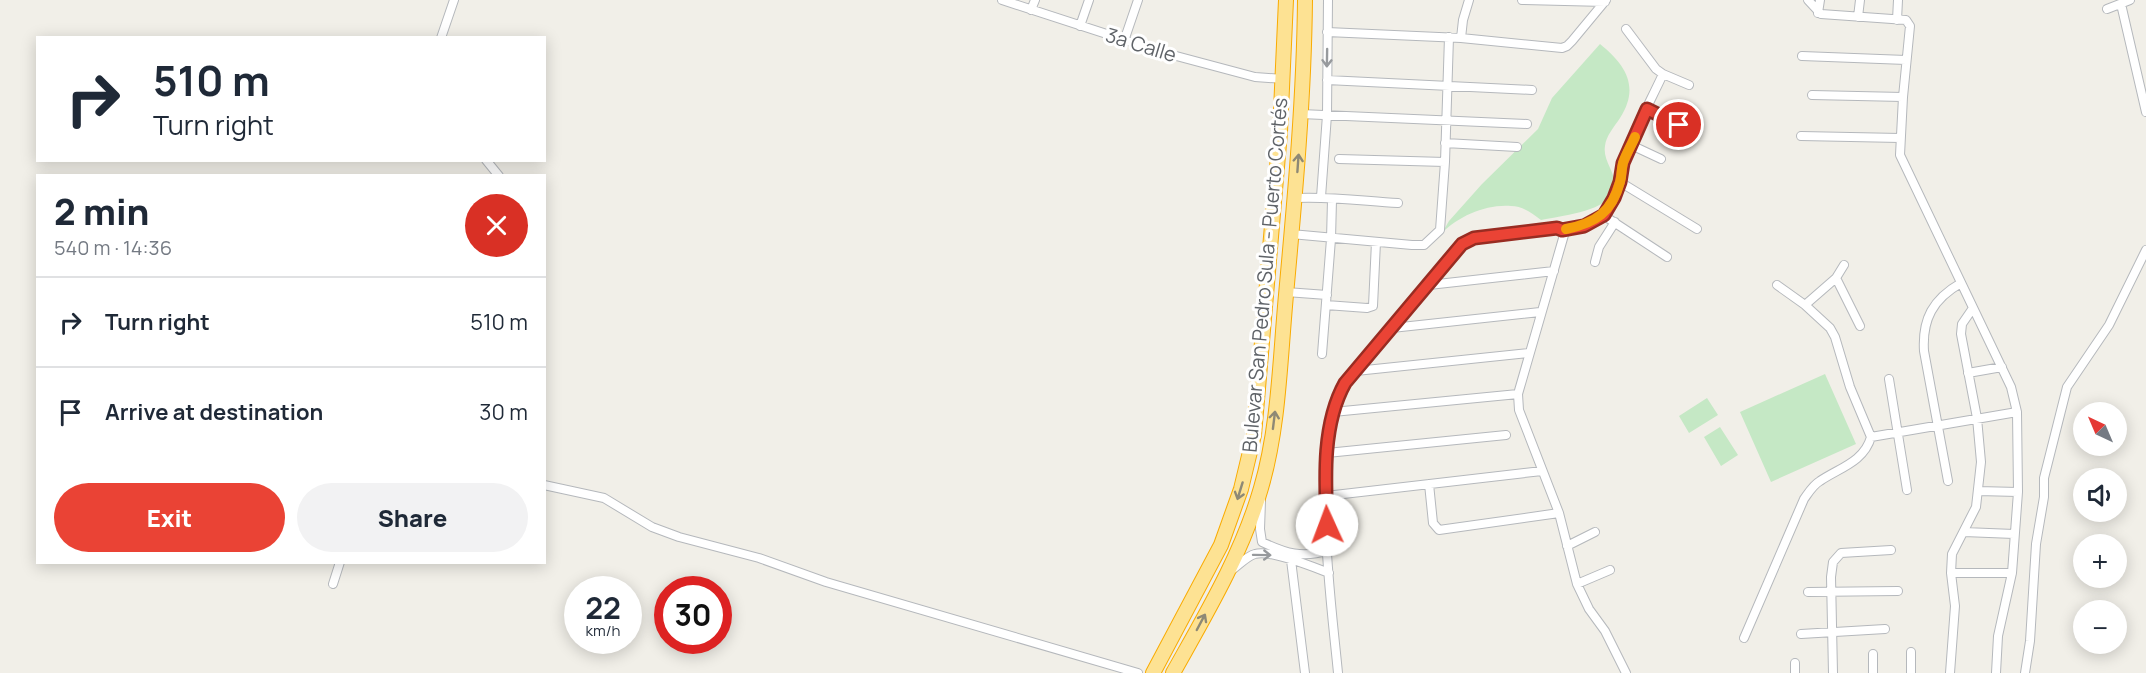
<!DOCTYPE html>
<meta charset="utf-8">
<style>
:root{--surface:#fff;--page:#f2f2f3;--text:#1f2937;--muted:#747a83;--line:#e0e1e3;--accent:#ea4335}
body{margin:0;font-family:Manrope,sans-serif;background:var(--page);color:var(--text);height:100vh;display:flex;flex-direction:column;font-size:22px;white-space:nowrap}
*{box-sizing:border-box;margin:0}
p{font-size:20px;color:var(--muted)}
.icon{flex:none;width:33px;height:33px;fill:none;stroke:currentColor;stroke-width:2;stroke-linecap:round;stroke-linejoin:round}
.map{position:relative;flex:1;overflow:hidden}
.panel{position:absolute;left:36px;top:174px;width:510px;height:390px;display:flex;flex-direction:column;background:var(--surface);border-radius:0px;box-shadow:0 3px 15px #0003}
.panel>*{flex:none}
.guide{position:absolute;left:36px;top:36px;width:510px;height:126px;border-radius:0px;box-shadow:0 3px 15px #0003;background:#fff;color:var(--text);overflow:hidden}
.needle{width:39px;rotate:316deg}
.fabs{position:absolute;left:2073px;top:402px;display:grid;gap:12px}
.fabs a{display:grid;place-items:center;width:54px;height:54px;border-radius:50%;background:var(--surface);box-shadow:0 3px 15px #0003;font-size:30px}
.speed{position:absolute;left:564px;top:576px;display:flex;gap:12px;font-size:30px;font-weight:700;text-align:center}
.speed>*{display:grid;place-content:center;width:78px;height:78px;border-radius:50%;background:var(--surface);box-shadow:0 3px 15px #0003;line-height:1}
.speed small{font-size:15px;font-weight:400}
.speed .limit{border:9px solid #d22;background:#fff;color:#111}
.pin{position:absolute;display:grid;place-items:center;width:51px;height:51px;color:#fff;margin:-26px;border:3px solid #fff;border-radius:50%;box-shadow:0 2px 6px #0007}
.me{position:absolute;width:66px;margin:-33px;rotate:358deg;stroke-linejoin:round;filter:drop-shadow(0 0 4px #0008)}
.turn{display:flex;align-items:center;gap:21px;height:126px;padding:0 18px;font-size:27px}
.turn .icon{width:78px;height:78px;stroke-width:2.5}
.turn b{display:block;font-size:42px;line-height:51px}
.round{display:grid;place-items:center;flex:none;width:63px;height:63px;border-radius:32px;background:var(--page)}
.overview{display:flex;align-items:center;justify-content:space-between;height:102px;padding:0 18px}
h1{font-size:36px;font-weight:800;line-height:45px}
.action{display:flex;gap:12px;margin-top:auto;padding:12px 18px}
.action a{flex:1;height:69px;border-radius:36px;background:var(--accent);color:#fff;font-size:24px;font-weight:800;line-height:69px;text-align:center}
.action a+a{background:var(--page);color:var(--text)}
ul{padding:0;list-style:none}
li{display:flex;align-items:center;gap:18px;height:90px;padding:0 18px;border-top:2px solid var(--line)}
li div{flex:1}
li b{display:block;font-size:22px}
li em{font-style:normal}
.map>svg:first-child{display:block}
</style>
<div class="map">
<svg width="2146" height="673" viewBox="0 0 2146 673">
<rect width="100%" height="100%" fill="#f1efe8"/>
<path fill="#c5e8c5" d="M1600,44C1626,65 1640,87 1620,118C1614,127 1606,136 1605,146C1602,164 1622,177 1612,194C1602,212 1560,216 1541,220C1532,213 1522,206 1511,206C1486,204 1459,216 1442,233L1449,221L1482,184L1538,129L1552,98Z
M1825,374L1856,444L1771,482L1740,412Z
M1707,398L1718,415L1689,433L1679,416Z
M1720,427L1738,455L1721,466L1704,437Z"/>
<g fill="none" stroke-linecap="round" stroke-linejoin="round">
<defs>
<path id="street" d="M1002,0L1165,53L1255,77L1284,79
M1522,0L1605,2
M1808,0L1821,14L1906,20L1910,26L1903,97L1900,155L2011,387L2017,412L2018,492L2012,573L1998,636L1996,673
M2121,4L2146,112
M2107,9L2130,0
M1031,10L1035,0
M1818,13L1820,0
M1858,17L1860,0
M1897,20L1898,0
M1080,26L1089,0
M1626,29L1656,69L1663,74L1689,85
M1327,32L1461,38L1562,48L1567,46L1572,41L1606,0
M441,38L454,0
M1461,38L1463,20L1469,0
M1124,41L1138,0
M1802,56L1906,60
M1327,80L1532,90
M1812,95L1903,97
M1647,109L1679,125
M1301,114L1527,124
M1801,136L1900,138
M1445,143L1517,147
M1631,145L1661,159
M1339,159L1445,162
M486,160L499,176
M1620,182L1697,229
M1321,197L1327,115L1328,0
M1295,198C1329,196 1364,201 1398,203
M1603,215L1667,257
M1562,230L1564,235L1518,394L1519,410L1559,513L1577,584L1589,609L1605,631L1626,673
M1291,234L1412,245H1424L1440,230L1445,162L1449,37
M1595,262L1599,247L1615,222
M1836,278L1860,326
M1429,285L1554,271
M1286,292L1327,295
M1326,305L1367,308L1373,306L1376,242
M1805,305L1836,278L1844,265
M1392,328L1540,312
M1322,354L1331,239L1332,200
M1356,371L1529,353
M1968,373L2002,367
M1889,379L1907,490
M1333,412L1518,394
M1871,437L2017,412
M1327,453L1506,435
M1948,481L1924,351C1922,319 1933,299 1961,283
M1429,484L1433,523L1439,530L1559,513
M544,485L604,498L652,527L679,537L759,558L826,582L1138,673
M1978,491L2018,492
M1326,496L1542,471
M1261,501L1260,529L1262,542C1285,553 1303,559 1328,550
M1964,532L2014,534
M1567,546L1595,532
M1291,560L1305,673
M1232,570C1239,565 1247,556 1255,554C1270,549 1313,567 1329,573
M1951,573H2012
M333,584L340,562
M1577,584L1610,570
M1808,592L1898,591
M1801,634L1885,629
M1744,638L1804,499C1809,492 1813,485 1820,481C1839,468 1864,462 1871,437L1850,387L1835,337L1830,328L1805,305L1777,285
M1911,652V673
M1873,654V673
M1795,663V673
M1338,673C1331,599 1309,447 1345,383L1462,244L1468,240L1557,228C1570,233 1594,224 1604,214C1618,200 1618,180 1623,163C1632,135 1650,102 1663,74
M1833,673L1831,577L1833,562L1841,553L1891,550
M1950,673L1955,606L1951,573L1952,554L1976,507L1981,462L1977,418L1961,334L1962,324L1973,308
M2025,673L2030,641L2036,544L2044,497V478L2067,387L2109,325L2146,250"/>
<path id="highway" d="M1153,673L1221,545L1241,489L1254,435L1280,132L1286,0
M1173,673C1206,614 1242,554 1261,488C1279,427 1280,359 1286,295C1295,196 1304,99 1305,0"/>
</defs>
<use href="#street" stroke="#b5b8bc" stroke-width="10"/>
<use href="#highway" stroke="#f9ab00" stroke-width="16"/>
<use href="#street" stroke="#fff" stroke-width="8"/>
<use href="#highway" stroke="#fde293" stroke-width="14"/>
</g>
<defs><path id="oneway-shaft" d="M-6 0H5M1.5-3L5.5 0L1.5 3" fill="none" stroke-width="1.6" stroke-linecap="round" stroke-linejoin="round" transform="scale(1.5)"/></defs>
<g stroke="#979a9d">
<use href="#oneway-shaft" transform="translate(1327 58) rotate(91)"/>
<use href="#oneway-shaft" transform="translate(1262 555) rotate(1)"/>
</g>
<g stroke="#8e8975">
<use href="#oneway-shaft" transform="translate(1298 163) rotate(-86)"/>
<use href="#oneway-shaft" transform="translate(1274 420) rotate(-83)"/>
<use href="#oneway-shaft" transform="translate(1240 491) rotate(107)"/>
<use href="#oneway-shaft" transform="translate(1201 622) rotate(-62)"/>
</g>
<g fill="none" stroke-linecap="round" stroke-linejoin="round">
<defs>
<path id="route" d="M1327,525C1325,479 1322,424 1345,383L1462,244L1474,238L1557,228L1562,230L1584,226L1604,215L1614,198L1620,182L1623,163L1647,109L1679,125"/>
</defs>
<use href="#route" stroke="#982c22" stroke-width="15"/>
<use href="#route" stroke="#ea4335" stroke-width="10"/>
<path stroke="#f59e0b" stroke-width="10" d="M1566,229C1596,223 1612,212 1620,182C1622,176 1621,170 1623,163C1626,154 1631,146 1635,137"/>
</g>
<g text-anchor="middle" stroke-width="6" stroke-linejoin="round" paint-order="stroke">
<g font-size="20" fill="#5f6368" stroke="#fff">
<text transform="translate(1141 45) rotate(17)" y="7">3a Calle</text>
<text transform="translate(1265 275) rotate(-85)" y="7">Bulevar San Pedro Sula - Puerto Cortés</text>
</g>
</g>
</svg>
<div class="fabs">
<a><svg class="needle" viewBox="-14 -14 28 28"><path d="M0-13l5 13h-10z" fill="#e53935"/><path d="M0 13l5-13h-10z" fill="#747a83"/></svg></a>
<a><svg class="icon" aria-label="sound" viewBox="0 0 24 24"><path d="M4 9h4l5-4v14l-5-4H4zM17 9q2 3 0 6"/></svg></a>
<a>+</a>
<a>−</a>
</div>
<div class="speed"><div>22<small>km/h</small></div><div class="limit">30</div></div>
<div class="pin" style="left:1679px;top:125px;background:#d93025"><svg class="icon" aria-label="arrive" viewBox="0 0 24 24"><path d="M6 21V4h12l-3 4 3 4H6"/></svg></div>
<svg class="me" style="left:1327px;top:525px" viewBox="-20 -20 40 40"><circle r="19" fill="#fff"/><path d="M0-13L10 11 0 6-10 11z" fill="#ea4335"/></svg>
<div class="guide">
<div class="turn"><svg class="icon" aria-label="right" viewBox="0 0 24 24"><path d="M7 20v-9h11M14 6l5 5-5 5"/></svg><div><b>510 m</b>Turn right</div></div>
</div>
<section class="panel">
<div class="overview"><div><h1>2 min</h1><p>540 m · 14:36</p></div><a class="round" style="background:#d93025;color:#fff"><svg class="icon" aria-label="close" viewBox="0 0 24 24"><path d="M6 6l12 12M18 6L6 18"/></svg></a></div>
<ul>
<li><svg class="icon" aria-label="right" viewBox="0 0 24 24"><path d="M7 20v-9h11M14 6l5 5-5 5"/></svg><div><b>Turn right</b></div><em>510 m</em></li>
<li><svg class="icon" aria-label="arrive" viewBox="0 0 24 24"><path d="M6 21V4h12l-3 4 3 4H6"/></svg><div><b>Arrive at destination</b></div><em>30 m</em></li>
</ul>
<div class="action"><a>Exit</a><a>Share</a></div>
</section>
</div>
